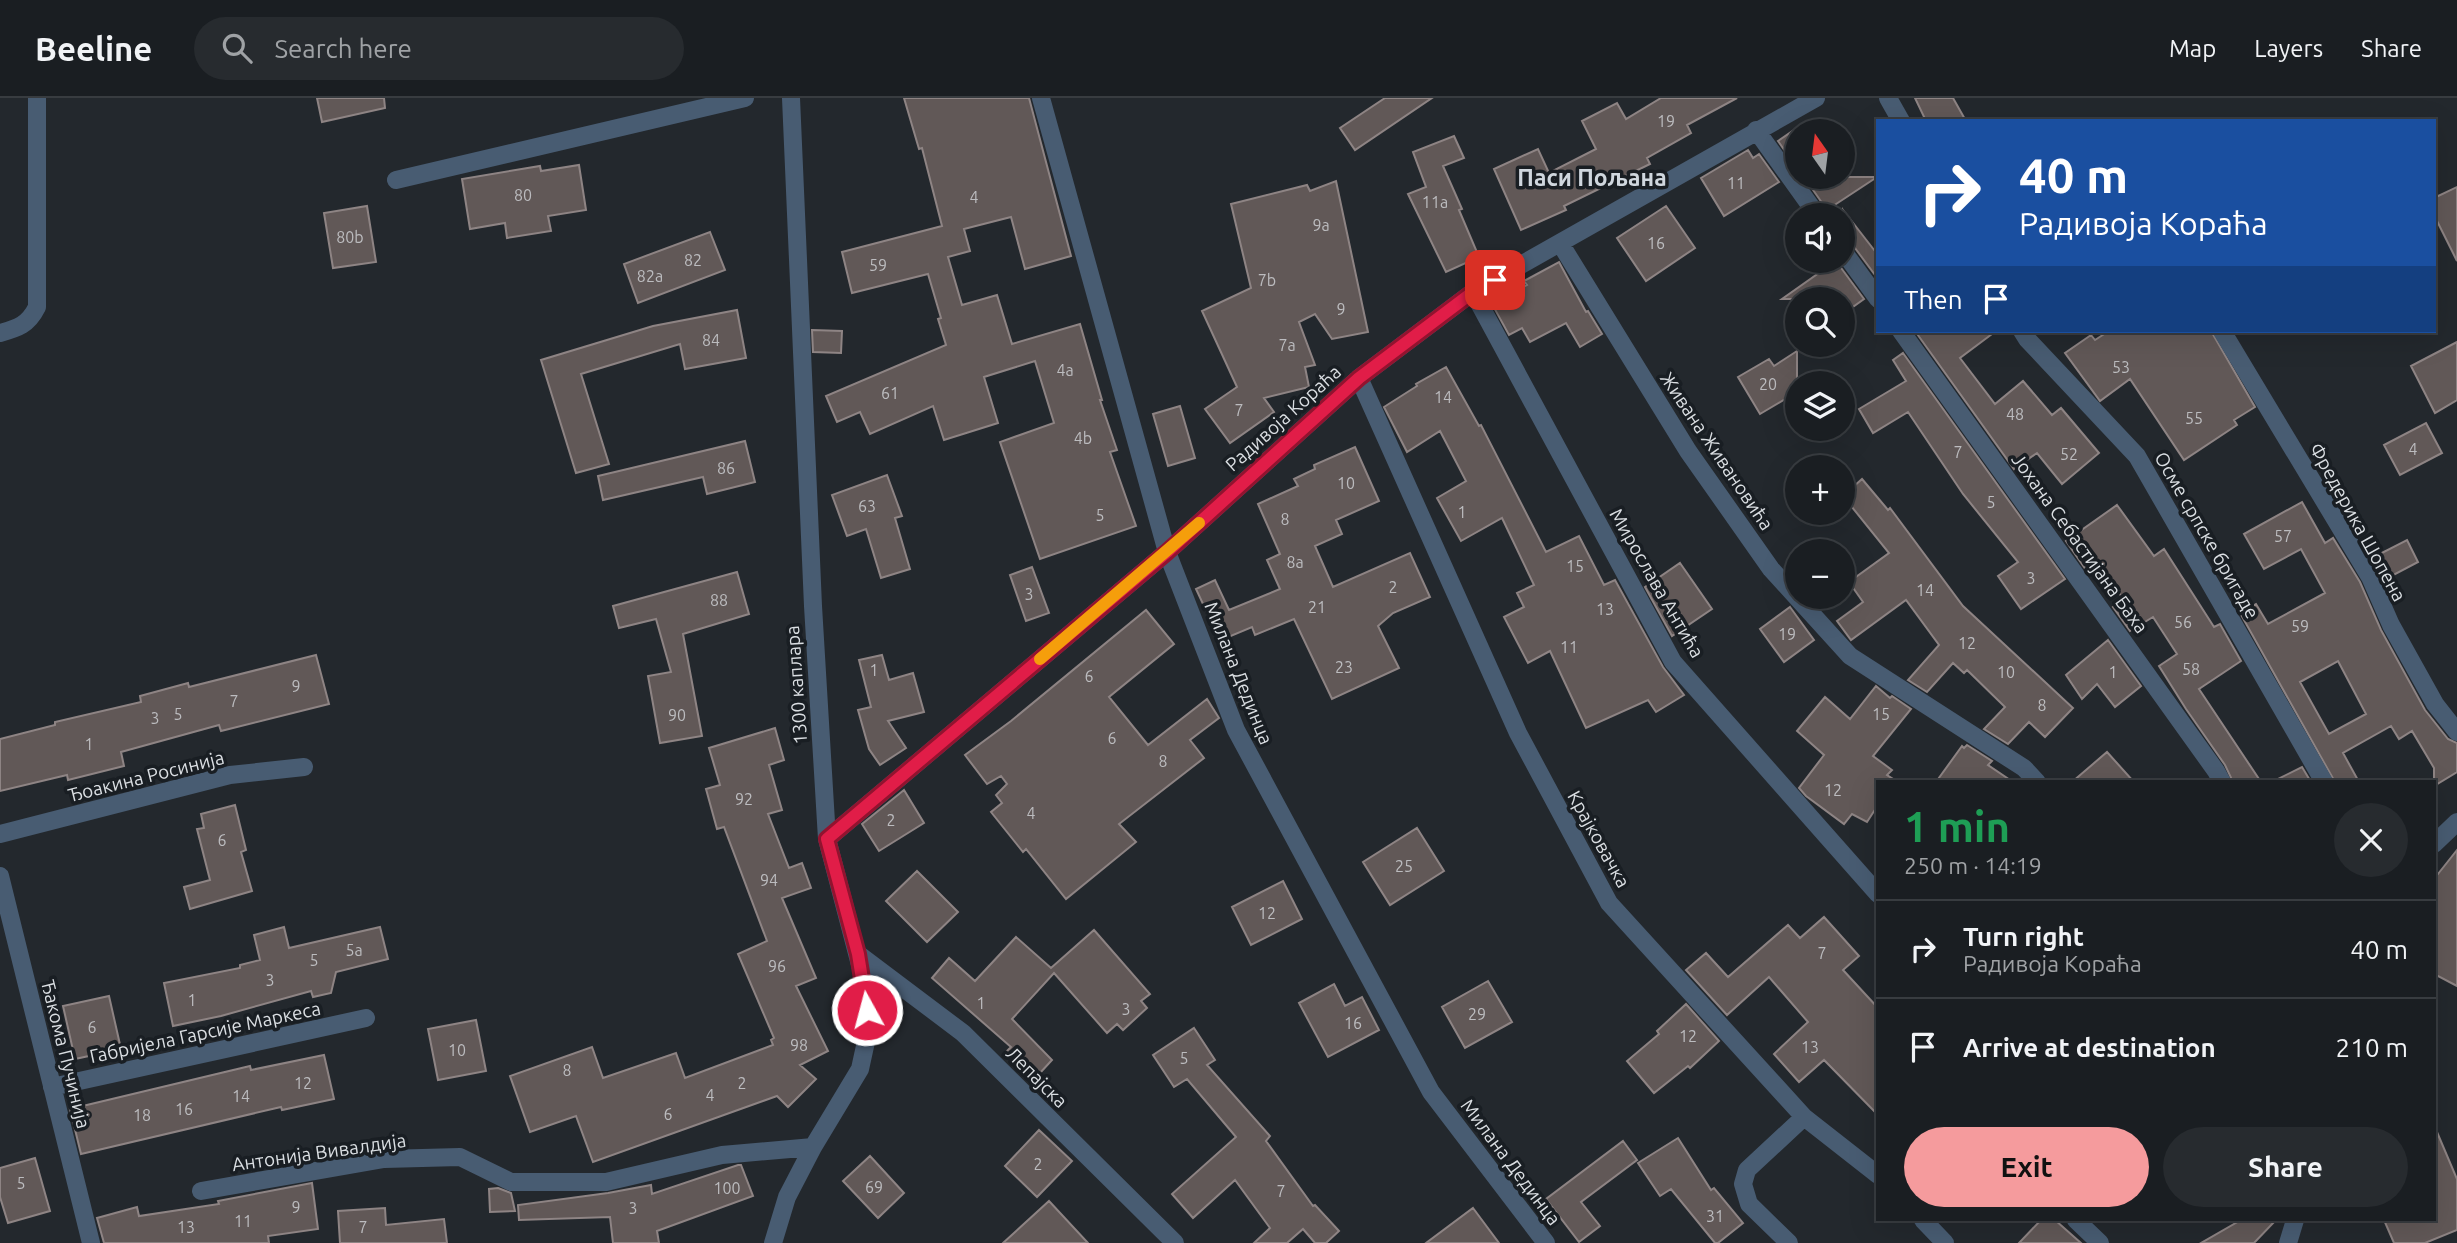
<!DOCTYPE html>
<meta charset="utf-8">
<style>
:root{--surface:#1a1e22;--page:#272b2f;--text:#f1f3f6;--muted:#9fa2a5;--line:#383c40;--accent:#f59b9d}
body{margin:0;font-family:Ubuntu,sans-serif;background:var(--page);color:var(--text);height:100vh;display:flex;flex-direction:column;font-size:26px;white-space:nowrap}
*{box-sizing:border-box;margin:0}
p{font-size:23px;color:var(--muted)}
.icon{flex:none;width:38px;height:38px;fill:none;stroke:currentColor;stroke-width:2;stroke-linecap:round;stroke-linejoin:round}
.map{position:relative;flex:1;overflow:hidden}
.details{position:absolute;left:1876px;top:682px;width:560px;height:441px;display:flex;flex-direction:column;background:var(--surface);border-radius:0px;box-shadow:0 7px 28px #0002,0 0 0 2px var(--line)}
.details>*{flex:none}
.hud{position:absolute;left:1876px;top:21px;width:560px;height:214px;border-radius:0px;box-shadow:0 7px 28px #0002,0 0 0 2px var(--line);background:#1a4fa0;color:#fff;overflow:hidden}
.needle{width:46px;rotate:346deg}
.tools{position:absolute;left:1785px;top:21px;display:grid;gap:14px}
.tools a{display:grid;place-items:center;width:70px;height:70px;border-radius:50%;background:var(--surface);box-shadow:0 7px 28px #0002,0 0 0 2px var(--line);font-size:35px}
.pin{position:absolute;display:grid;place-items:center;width:60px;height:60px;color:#fff;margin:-30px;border-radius:14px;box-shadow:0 4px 10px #0006}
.me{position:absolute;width:77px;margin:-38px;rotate:353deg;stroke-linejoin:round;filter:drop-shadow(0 0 5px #0008)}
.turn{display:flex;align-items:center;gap:24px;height:147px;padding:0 28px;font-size:32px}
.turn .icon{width:91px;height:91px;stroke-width:2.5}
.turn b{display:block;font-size:49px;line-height:60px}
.then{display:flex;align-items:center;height:66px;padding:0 28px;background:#0003;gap:14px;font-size:26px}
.round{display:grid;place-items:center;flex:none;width:74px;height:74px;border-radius:37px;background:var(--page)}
.overview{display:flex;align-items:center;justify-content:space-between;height:119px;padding:0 28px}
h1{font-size:42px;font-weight:700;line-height:52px;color:#1e9e55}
.primary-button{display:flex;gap:14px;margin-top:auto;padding:14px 28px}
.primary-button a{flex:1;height:80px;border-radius:42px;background:var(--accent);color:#111;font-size:28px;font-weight:700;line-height:80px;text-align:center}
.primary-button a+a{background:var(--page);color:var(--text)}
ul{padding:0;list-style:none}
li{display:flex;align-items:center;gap:21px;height:98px;padding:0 28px;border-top:2px solid var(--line)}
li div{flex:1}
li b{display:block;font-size:26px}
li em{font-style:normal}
header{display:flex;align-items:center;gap:42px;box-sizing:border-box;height:98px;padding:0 35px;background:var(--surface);border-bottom:2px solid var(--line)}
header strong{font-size:33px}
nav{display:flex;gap:38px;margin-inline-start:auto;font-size:24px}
.search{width:490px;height:63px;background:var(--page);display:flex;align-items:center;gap:18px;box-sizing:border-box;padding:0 24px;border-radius:38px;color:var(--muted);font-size:26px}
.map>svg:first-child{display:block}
</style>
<header>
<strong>Beeline</strong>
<div class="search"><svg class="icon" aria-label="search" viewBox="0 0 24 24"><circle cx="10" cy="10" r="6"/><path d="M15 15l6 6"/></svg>Search here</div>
<nav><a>Map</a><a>Layers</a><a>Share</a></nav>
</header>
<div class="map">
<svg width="2457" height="1145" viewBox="0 0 2457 1145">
<rect width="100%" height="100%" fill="#23282d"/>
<path fill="#615857" stroke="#8e8484" stroke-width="2" fill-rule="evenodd" d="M317,0H384L385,10L322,24Z
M904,0H1029L1071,158L1025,171L1011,119L964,131L970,153L948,159L962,207L997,197L1012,246L1080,226L1102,302H1100L1117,352L1110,354L1136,428L1040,461L1000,344L1054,325L1035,263L984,279L998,325L944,342L933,308L870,336L860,314L837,324L826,298L946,247L938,221L941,220L928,176L852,195L842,154L942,128L922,50L919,51Z
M1385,0H1432L1355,52L1340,30Z
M1661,0H1737L1687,27L1691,35L1647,60L1650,66L1564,108L1566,112L1521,132L1494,71L1538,51L1549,75L1596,51L1582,23L1617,5L1626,21Z
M1915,0H1953L1966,23H1926Z
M1797,30V70L1778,43Z
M1454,38L1464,60L1443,68L1462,111L1459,112L1479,159L1446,174L1408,96L1426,89L1413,54Z
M1748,52L1753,60L1759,56L1779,84L1724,118L1701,80Z
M579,67L586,112L548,118L551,133L507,140L505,125L470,131L462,81L540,68L541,73Z
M1804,79H1877L1827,112Z
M1336,83L1368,234L1332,241L1315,216L1299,224L1315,267L1305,269L1309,289L1264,300L1274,314L1230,345L1205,311L1237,289L1202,213L1251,190L1231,106L1307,87L1310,93Z
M2457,89V163L2434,117V100Z
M367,108L376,164L333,170L324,115Z
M1666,108L1695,150L1646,183L1617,140Z
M1843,112L1878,157V181L1852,146L1843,142Z
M710,134L725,172L638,205L624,166Z
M1836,163L1864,201L1843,216V201H1782Z
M1559,164L1586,214L1588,213L1602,236L1580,249L1566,225L1530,244L1522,230L1509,237L1492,206L1527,187L1524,183Z
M737,212L746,260L685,271L680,246L581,276L609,366L576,375L541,262L653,228Z
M812,232L842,233L841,255L813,254Z
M1915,233H1996L1960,260L1995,306L2023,283L2052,317L2061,310L2099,355L2062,386L2037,355L2014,371Z
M2109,233H2211L2255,309L2234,322L2237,327L2184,362L2130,281L2100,303L2065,255L2091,237L2095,242Z
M2457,244V302L2435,315L2411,268Z
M1797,253V294L1760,316L1738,279L1769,261L1774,268Z
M1903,255L2065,481L2021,511L1998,478L2018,464L1963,396L1908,314L1873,335L1859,311L1906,283L1893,262Z
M1446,269L1479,328L1481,327L1546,454L1579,438L1604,487L1615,482L1663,569L1684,597L1656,614L1648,602L1586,630L1550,553L1528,565L1504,519L1524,509L1517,495L1534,487L1502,420L1461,443L1437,400L1466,383L1440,333L1407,354L1384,309L1417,288L1416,286Z
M1180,308L1195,360L1168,368L1153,316Z
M2426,325L2442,355L2400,377L2384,347Z
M745,343L755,384L707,396L703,379L603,402L598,378Z
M1355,349L1379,403L1336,422L1342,436L1315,448L1333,489L1410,455L1430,499L1393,515L1378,528L1399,570L1332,601L1294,521L1255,537L1252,529L1226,540L1217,518L1210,521L1196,491L1215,482L1229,512L1280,491L1267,462L1280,456L1258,406L1298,388L1294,381L1315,371L1314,367Z
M887,377L902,418L895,420L910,471L881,480L866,431L847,438L832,397Z
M1862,381L1888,412L1890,410L1963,508L2073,610L2045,639L2029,624L2008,646L1984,631L2005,609L1967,572L1964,575L1953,565L1927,594L1908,582L1939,547L1906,502L1851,542L1837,523L1863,504L1849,484L1889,455L1843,398Z
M2302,404L2325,445L2333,440L2360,484L2381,532L2425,612L2448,641L2457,645V674L2434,688V670L2412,633L2399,641L2391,628L2343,655L2359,684H2335L2240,515L2256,506L2268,526L2325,495L2301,451L2264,471L2244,436ZM2338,563L2366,616L2329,636L2300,584Z
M2117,407L2154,458L2164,451L2214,529L2220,526L2241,563L2199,591L2261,684H2233L2225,667L2186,611L2159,568L2177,556L2153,519L2130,533L2113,509L2124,502L2097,465L2086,472L2066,443Z
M2407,442L2418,464L2384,482L2372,460Z
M1680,465L1712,511L1672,538L1645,489Z
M1032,469L1049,515L1026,523L1010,477Z
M737,474L749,516L683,536L702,638L660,645L648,578L671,574L656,521L619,530L613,508Z
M1790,509L1814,542L1784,564L1760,531Z
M1146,512L1174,546L1109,599L1148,647L1207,601L1219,620L1190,642L1204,660L1119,726L1136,744L1066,801L1026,751L1023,754L991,714L1002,705L996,697L1007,686L1001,678L987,686L965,657L1011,623Z
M2108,542L2141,588L2115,609L2097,586L2082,601L2066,577Z
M316,557L329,606L221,633L219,627L121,654L124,668L68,682L67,677L0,693V641L55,627V624L141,604L140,598L188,585L189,589Z
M882,557L889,582L913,575L924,614L888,623L906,650L880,667L869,651L858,612L871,609L859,562Z
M1876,588L1890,600L1892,598L1911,611L1873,658L1892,672L1887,677L1893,681L1892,684H1878V707L1867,724L1852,716L1844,726L1806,698L1799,690L1824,657L1797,633L1825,599L1850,621Z
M775,630L784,662L769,667L782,712L768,716L789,770L802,765L811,790L782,800L816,880L796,888L828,953L800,967L816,981L788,1009L777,998L593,1064L576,1018L530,1034L510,978L592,949L603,980L676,955L685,980L773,947L771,942L774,940L738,856L767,843L724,729L717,731L706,691L720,687L709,650Z
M1967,647L1992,663L1988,667L2013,684H1936L1962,648L1964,650Z
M2107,654L2134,684H2072Z
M2302,669L2311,684H2272Z
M904,692L924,725L879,753L862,726Z
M235,707L246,752L241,754L252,793L190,811L184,789L210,782L197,731L204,730L201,716Z
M1417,730L1444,773L1390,807L1363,764Z
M2457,752V888L2434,876V781Z
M917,773L958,814L927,844L886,803Z
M1283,783L1302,821L1251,847L1232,809Z
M1824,819L1859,858L1843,872L1878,910V1017L1824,962L1799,984L1774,956L1808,924L1769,879L1727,917L1686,872L1706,855L1728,879L1788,827L1800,840Z
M284,829L289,850L380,829L388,861L336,874L331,895L313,899L311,893L221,918L173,928L164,885L240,870V867L260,862L254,837Z
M1094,832L1150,896L1141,903L1147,910L1123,932L1117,926L1107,935L1054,875L1012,921L1052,962L1040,975L1034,969L1029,975L1007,953L1011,949L932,880L949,860L975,883L1016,839L1051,870Z
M1488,883L1512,924L1465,950L1442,909Z
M1334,886L1345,908L1362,899L1379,932L1328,959L1299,905Z
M109,898L121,951L75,961L63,908Z
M1686,906L1719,943L1690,970L1688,968L1654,995L1627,963L1659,936L1657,933Z
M476,922L486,973L438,982L428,931Z
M1194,930L1215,962L1207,967L1270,1038L1266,1043L1313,1108L1315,1107L1339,1133L1326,1145H1315L1303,1131L1287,1145H1254L1270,1130L1235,1082L1193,1120L1172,1096L1236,1039L1187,981L1174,989L1153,957Z
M324,957L334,1001L282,1012L281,1009L81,1056L70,1011L250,968L251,972Z
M2434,1027L2457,1081V1132L2425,1145H2394L2384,1122H2434Z
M1039,1032L1072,1063L1037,1099L1005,1068Z
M1678,1040L1711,1092L1714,1090L1743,1125L1718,1145H1715L1671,1091L1660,1098L1638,1065Z
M1623,1043L1637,1062L1581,1104L1600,1128L1579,1144L1546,1101Z
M870,1058L904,1095L878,1120L843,1083Z
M35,1060L50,1113L8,1125L0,1099V1070Z
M738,1067H741L753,1098L657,1133L659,1145H613L610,1119L519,1122L518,1107L608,1095L651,1087L652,1096Z
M312,1085L318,1131L268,1138L269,1145H104L97,1120L137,1109L139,1118L219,1106L218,1103Z
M498,1090L511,1095L515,1113L490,1114L489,1091Z
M1049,1103L1088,1145H1003Z
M385,1110L386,1127L444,1121L447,1145H340L338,1113Z
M1473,1110L1499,1145H1426Z
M2041,1122H2055L2081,1145H2019Z
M2241,1122H2276L2254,1145H2201Z"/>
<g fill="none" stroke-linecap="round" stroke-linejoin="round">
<path stroke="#485c72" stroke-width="18" d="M1041,0L1167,454L1236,632L1431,994L1546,1145
M1888,0L1901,23
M1756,32L1817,117
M396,82L745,0
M1560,145L1688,353L1771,471L1850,558L2024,670L2037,684
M1843,153L1878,201
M1473,194L1673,564L1878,796
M1901,233L2216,673L2222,684
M2022,233L2027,241L2137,358L2324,684
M2222,233L2370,479L2391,527L2435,606L2457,634
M0,235C18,230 28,227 37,209V0
M1359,280L1518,635L1609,805L1804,1019L1747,1072L1743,1086L1749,1106L1789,1145
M0,736L230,677L304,669
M827,741L1167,454L1359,280L1473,194L1816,0
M2434,746L2457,724
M0,778L91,1145
M858,856L963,935L1175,1145
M52,989L366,920
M1804,1019L1878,1077
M201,1093L384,1061L460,1059L511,1084H606L722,1057L813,1049
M1923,1122L1945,1145
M2076,1122L2100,1145
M773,1145L787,1099L813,1049L860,971L867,939L864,882L827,741L813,508L791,0
M2288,1145L2295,1122"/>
</g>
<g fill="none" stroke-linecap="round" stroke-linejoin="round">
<defs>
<path id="route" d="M867,912L858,856L827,741L1167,454L1359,280L1473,194L1495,182"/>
</defs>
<use href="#route" stroke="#92132f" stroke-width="18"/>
<use href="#route" stroke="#e11d48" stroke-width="12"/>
<path stroke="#f59e0b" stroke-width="12" d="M1040,561L1199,425"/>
</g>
<g text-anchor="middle" stroke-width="7" stroke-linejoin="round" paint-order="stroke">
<g font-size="16" fill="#bcbcbf">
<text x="1666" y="29">19</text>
<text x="1736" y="91">11</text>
<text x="523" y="103">80</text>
<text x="974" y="105">4</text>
<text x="1435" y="110">11a</text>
<text x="1321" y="133">9a</text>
<text x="350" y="145">80b</text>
<text x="1656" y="151">16</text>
<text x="693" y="168">82</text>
<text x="878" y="173">59</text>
<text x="650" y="184">82a</text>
<text x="1267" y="188">7b</text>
<text x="1341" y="217">9</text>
<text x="711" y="248">84</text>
<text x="1287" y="253">7a</text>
<text x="2121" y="275">53</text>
<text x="1065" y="278">4a</text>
<text x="1768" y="292">20</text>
<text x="890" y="301">61</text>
<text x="1443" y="305">14</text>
<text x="1239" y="318">7</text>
<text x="2015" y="322">48</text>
<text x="2194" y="326">55</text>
<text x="1083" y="346">4b</text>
<text x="2413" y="357">4</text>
<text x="1958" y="360">7</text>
<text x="2069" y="362">52</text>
<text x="726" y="376">86</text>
<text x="1346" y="391">10</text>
<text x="1991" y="410">5</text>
<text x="867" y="414">63</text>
<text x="1462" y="420">1</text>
<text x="1100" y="423">5</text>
<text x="1285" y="427">8</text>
<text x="2283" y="444">57</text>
<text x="1295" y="470">8a</text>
<text x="1575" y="474">15</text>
<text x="2031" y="486">3</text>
<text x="1393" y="495">2</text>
<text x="1925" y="498">14</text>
<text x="1029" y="502">3</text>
<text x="719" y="508">88</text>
<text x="1317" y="515">21</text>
<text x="1605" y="517">13</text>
<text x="2183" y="530">56</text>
<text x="2300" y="534">59</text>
<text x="1787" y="542">19</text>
<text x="1967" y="551">12</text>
<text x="1569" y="555">11</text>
<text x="1344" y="575">23</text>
<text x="2191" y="577">58</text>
<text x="874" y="578">1</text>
<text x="2006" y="580">10</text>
<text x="2113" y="580">1</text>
<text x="1089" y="584">6</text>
<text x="296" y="594">9</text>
<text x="234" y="609">7</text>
<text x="2042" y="613">8</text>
<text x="178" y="622">5</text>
<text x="1881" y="622">15</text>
<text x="677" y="623">90</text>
<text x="155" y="626">3</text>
<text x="1112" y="646">6</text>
<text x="89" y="652">1</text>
<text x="1163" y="669">8</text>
<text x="1833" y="698">12</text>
<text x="744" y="707">92</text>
<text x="1031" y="721">4</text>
<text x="891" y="728">2</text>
<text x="222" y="748">6</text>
<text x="1404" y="774">25</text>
<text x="769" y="788">94</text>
<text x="1267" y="821">12</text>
<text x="354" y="858">5a</text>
<text x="1822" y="861">7</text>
<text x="314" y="868">5</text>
<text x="777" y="874">96</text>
<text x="270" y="888">3</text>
<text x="192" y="908">1</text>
<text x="981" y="911">1</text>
<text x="1126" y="917">3</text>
<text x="1477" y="922">29</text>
<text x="1353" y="931">16</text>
<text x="92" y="935">6</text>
<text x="1688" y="944">12</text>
<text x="799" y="953">98</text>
<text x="1810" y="955">13</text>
<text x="457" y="958">10</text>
<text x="1184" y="966">5</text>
<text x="567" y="978">8</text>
<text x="303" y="991">12</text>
<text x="742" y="991">2</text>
<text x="710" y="1003">4</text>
<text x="241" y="1004">14</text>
<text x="184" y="1017">16</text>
<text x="668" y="1022">6</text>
<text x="142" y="1023">18</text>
<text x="1038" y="1072">2</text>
<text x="21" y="1091">5</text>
<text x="874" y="1095">69</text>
<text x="727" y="1096">100</text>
<text x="1281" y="1099">7</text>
<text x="296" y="1115">9</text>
<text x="633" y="1116">3</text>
<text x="1715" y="1124">31</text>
<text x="243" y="1129">11</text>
<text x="186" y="1135">13</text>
<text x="363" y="1135">7</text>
</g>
<g font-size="19" fill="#dadee2" stroke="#191e23">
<text transform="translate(1283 320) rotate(-42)" y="7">Радивоја Кораћа</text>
<text transform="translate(1717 353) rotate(56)" y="7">Живана Живановића</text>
<text transform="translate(2358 424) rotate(61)" y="7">Фредерика Шопена</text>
<text transform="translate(2207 437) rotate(60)" y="7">Осме српске бригаде</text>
<text transform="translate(2080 445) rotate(54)" y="7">Јохана Себастијана Баха</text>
<text transform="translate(1657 485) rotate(60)" y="7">Мирослава Антића</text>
<text transform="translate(1239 575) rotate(68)" y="7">Милана Дединца</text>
<text transform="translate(796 587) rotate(-94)" y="7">1300 каплара</text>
<text transform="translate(146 678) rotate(-14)" y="7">Ђоакина Росинија</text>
<text transform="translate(1599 741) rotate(61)" y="7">Крајковачка</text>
<text transform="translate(205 934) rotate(-12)" y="7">Габријела Гарсије Маркеса</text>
<text transform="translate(66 956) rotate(76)" y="7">Ђакома Пучинија</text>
<text transform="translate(1037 979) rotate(45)" y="7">Лепајска</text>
<text transform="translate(319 1054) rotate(-8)" y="7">Антонија Вивалдија</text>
<text transform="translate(1511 1064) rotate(53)" y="7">Милана Дединца</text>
</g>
<g font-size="23" font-weight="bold" fill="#d0d7de" stroke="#191e23">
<text x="1592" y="88">Паси Пољана</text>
</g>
</g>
</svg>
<div class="tools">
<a><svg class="needle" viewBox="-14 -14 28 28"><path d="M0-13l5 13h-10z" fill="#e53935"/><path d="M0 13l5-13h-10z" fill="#9fa2a5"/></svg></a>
<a><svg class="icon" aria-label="sound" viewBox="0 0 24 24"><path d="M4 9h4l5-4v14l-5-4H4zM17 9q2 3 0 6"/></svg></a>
<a><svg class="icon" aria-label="search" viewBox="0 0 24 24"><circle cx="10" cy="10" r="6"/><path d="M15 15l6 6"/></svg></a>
<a><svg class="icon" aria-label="layers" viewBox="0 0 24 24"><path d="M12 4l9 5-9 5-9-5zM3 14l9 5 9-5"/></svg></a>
<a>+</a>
<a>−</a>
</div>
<div class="pin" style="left:1495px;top:182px;background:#d93025"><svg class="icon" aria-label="arrive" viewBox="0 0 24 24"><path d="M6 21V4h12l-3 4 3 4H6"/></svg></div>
<svg class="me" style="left:867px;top:912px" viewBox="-20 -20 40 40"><circle r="17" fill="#e11d48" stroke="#fff" stroke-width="3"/><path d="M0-11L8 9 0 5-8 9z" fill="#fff"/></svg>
<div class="hud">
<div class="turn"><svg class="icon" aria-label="right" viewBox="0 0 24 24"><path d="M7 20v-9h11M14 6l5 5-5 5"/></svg><div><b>40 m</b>Радивоја Кораћа</div></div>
<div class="then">Then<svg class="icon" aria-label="arrive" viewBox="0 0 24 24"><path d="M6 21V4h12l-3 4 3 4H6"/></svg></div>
</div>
<section class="details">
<div class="overview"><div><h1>1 min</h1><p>250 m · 14:19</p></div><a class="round"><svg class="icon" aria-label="close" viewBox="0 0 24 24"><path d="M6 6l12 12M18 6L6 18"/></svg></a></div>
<ul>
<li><svg class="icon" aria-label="right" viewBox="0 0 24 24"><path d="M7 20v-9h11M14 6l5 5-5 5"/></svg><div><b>Turn right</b><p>Радивоја Кораћа</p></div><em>40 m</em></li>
<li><svg class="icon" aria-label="arrive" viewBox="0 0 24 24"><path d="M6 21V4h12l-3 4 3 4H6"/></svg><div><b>Arrive at destination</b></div><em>210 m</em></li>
</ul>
<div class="primary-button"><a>Exit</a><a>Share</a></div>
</section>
</div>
